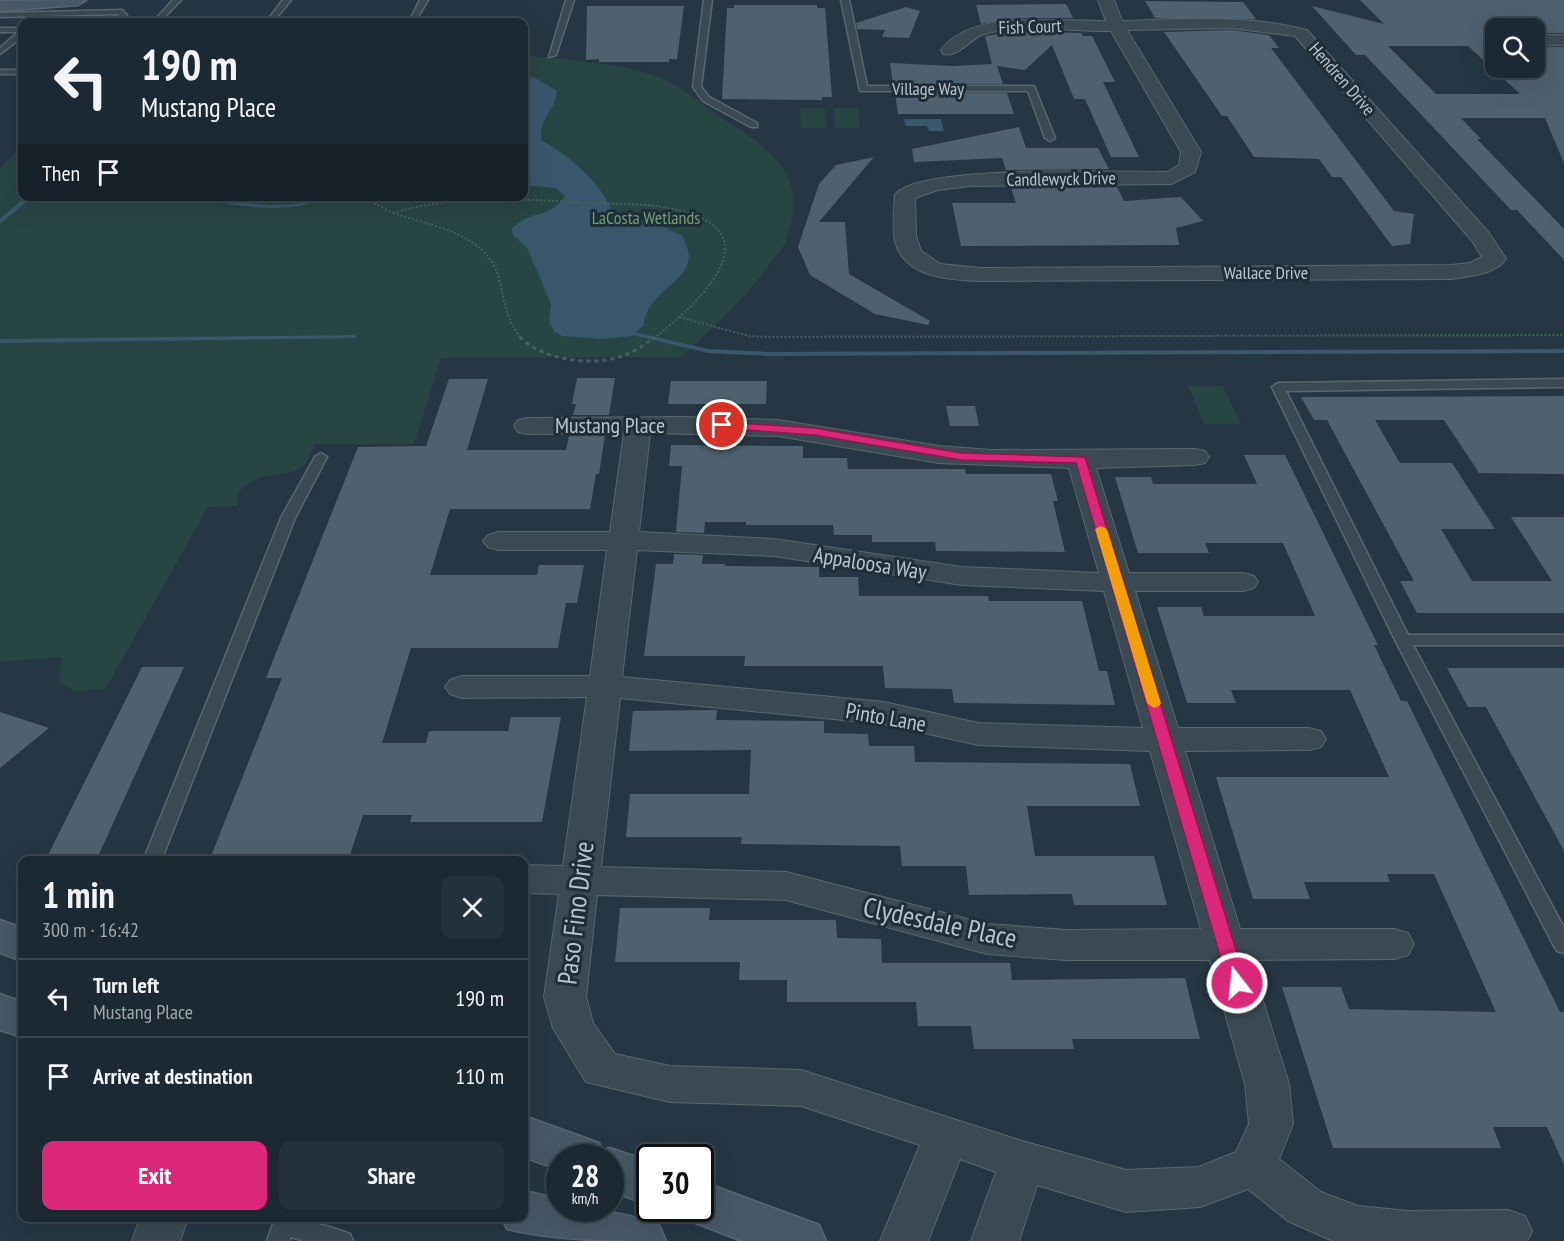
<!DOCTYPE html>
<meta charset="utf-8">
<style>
:root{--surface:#1c2932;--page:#25313a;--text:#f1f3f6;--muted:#a0a6ac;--line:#3a454d;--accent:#db2777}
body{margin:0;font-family:"PT Sans Narrow",sans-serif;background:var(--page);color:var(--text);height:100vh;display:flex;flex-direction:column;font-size:22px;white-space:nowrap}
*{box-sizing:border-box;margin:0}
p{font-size:20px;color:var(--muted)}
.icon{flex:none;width:33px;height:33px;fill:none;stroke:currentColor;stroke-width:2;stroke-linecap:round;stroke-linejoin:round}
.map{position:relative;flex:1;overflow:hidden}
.side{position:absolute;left:18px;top:856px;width:510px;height:366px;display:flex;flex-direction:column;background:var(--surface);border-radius:12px;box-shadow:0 6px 24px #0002,0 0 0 2px var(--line)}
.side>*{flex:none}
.guide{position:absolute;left:18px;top:18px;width:510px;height:183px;border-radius:12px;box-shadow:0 6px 24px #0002,0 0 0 2px var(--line);background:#1c2932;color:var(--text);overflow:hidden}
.buttons{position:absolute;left:1485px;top:18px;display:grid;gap:12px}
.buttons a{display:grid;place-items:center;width:60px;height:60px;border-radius:12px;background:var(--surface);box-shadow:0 6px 24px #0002,0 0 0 2px var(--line);font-size:30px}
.speed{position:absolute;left:546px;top:1144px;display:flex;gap:12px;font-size:30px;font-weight:700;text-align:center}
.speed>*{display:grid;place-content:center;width:78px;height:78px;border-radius:50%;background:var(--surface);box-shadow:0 6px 24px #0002,0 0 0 2px var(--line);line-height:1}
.speed small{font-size:15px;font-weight:400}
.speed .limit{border:3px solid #111;border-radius:9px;background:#fff;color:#111}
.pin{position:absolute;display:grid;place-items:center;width:51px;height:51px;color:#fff;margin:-26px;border:3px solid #fff;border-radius:50%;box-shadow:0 2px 6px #0007}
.me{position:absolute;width:66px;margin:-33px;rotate:344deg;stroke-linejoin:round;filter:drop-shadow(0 0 4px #0008)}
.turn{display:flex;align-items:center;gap:21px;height:126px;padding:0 24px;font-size:27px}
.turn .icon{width:78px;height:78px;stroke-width:2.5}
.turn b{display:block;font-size:42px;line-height:51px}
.then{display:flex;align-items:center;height:57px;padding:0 24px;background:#0003;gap:12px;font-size:22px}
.round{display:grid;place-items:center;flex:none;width:63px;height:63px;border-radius:12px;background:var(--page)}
.headline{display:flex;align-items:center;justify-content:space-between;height:102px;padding:0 24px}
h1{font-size:36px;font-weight:700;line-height:45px}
.primary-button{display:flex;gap:12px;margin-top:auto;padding:12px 24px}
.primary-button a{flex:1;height:69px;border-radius:12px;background:var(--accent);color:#fff;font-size:24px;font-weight:700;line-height:69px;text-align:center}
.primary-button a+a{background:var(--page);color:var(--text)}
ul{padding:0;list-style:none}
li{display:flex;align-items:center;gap:18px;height:78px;padding:0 24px;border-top:2px solid var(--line)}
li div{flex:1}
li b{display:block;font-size:22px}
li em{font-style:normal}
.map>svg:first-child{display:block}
</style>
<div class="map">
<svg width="1564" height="1241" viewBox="0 0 1564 1241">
<rect width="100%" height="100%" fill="#263743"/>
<path fill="#284443" d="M524,55C562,60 629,63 663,79C682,87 700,103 716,114C766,147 810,170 787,238C785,246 777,254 772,261C747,297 714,327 681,357L441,358L414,444H315C312,450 309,460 304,465C284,483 257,465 236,496L238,506L208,507L106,688L76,692L59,682L61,657L0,662V168L22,146V196H524Z
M800,108H825L826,128H801Z
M833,108H858L860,128H835Z
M1188,386H1223L1241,424H1204Z"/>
<path fill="#3a566a" d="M524,75L535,78L557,91C555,113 540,114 541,140C573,159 600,181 614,215L657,224L683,236C685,242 688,249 689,255C690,282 645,293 644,325L632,336L602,339L562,336L554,331L549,322L551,305L541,280L527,248L513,235L512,229C528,210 551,219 565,196L556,188L524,185Z
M904,119H941L944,131H929L927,126H906Z"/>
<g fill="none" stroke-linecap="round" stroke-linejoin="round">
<path fill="#3a566a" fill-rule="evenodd" d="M27,196L30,198L29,199L102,196H161L25,203L0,224V219L25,197Z
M171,196C205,196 238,204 273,205C285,205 298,204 310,201C316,199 320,196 327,196C292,216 246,206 208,201C196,200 182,200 171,196Z
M626,330L708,349L768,352L1564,349V353L768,356L708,353L624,333V331Z
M354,335L357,337L356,338L0,343V339Z"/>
</g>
<path fill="#4f616e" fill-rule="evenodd" d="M1360,0H1564V33H1534V28H1496V68H1534V47H1564V163L1545,118H1461L1481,139H1477L1564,229V260L1517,210H1511L1365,55H1356L1312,6L1384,24ZM1388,46H1468L1520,94H1436Z
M1145,1L1243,2L1256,19L1155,18Z
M1066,4L1073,18H1018L981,24L976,5Z
M734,5H817V8H825L832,97H822V100L722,99L727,8H734Z
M587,6H684L677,59H669V62H599V59L586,60Z
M906,7L920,11L909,38L882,37L885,30L857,29L856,23Z
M1231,30L1269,35L1279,48H1271L1394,211L1414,214L1410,244L1392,246L1341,177H1332L1319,159L1254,157L1227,116H1222L1164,32Z
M1014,31L1081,33L1083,36H1092L1115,82H1103L1139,157H1111L1085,99H1074L1052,45L1025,70L997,66L1003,84H893L890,63L954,66L992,64L985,36Z
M895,93H1007L1014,114H898Z
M1019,127L1026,148H1098L1109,169L1006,170L1002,158L914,162L912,149Z
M874,157L819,222H845L849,274L930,321L928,325L875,314L810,275L798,247L819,184L836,165Z
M1117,187L1124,201L1181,197L1203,221L1176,228L1179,245L961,246L952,203H1016L1011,188Z
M577,378H615L609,415H573L576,404H572Z
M449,379H488L467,450H566L569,436L605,435L599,474H596L590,509H450L430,575H537L539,565H584L577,603H566L558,648H411L382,743H426L429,731H508L511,717H561L542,822H410L412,815H363L348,861H209L282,678H266L358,447L426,446Z
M671,381H767L766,404H668Z
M1564,396V474L1479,473L1444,420H1375L1400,463H1452L1495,529H1441L1472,581H1552L1511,517H1564V613H1417L1400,581H1414L1327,420H1314L1301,397Z
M946,406H975L979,426H950Z
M671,445L803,446V458H847L848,469H965L966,474H1051L1058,501H1053L1065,552L936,551L935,542H872V535H834L833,525H746V522H705L704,533L676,532L682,466H669Z
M1244,455H1285L1378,645H1374L1401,701H1407L1560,1012H1564V1165L1547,1127H1493L1501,1148H1333L1282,987H1341L1349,1009L1496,1012L1434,874H1387L1390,882H1304L1310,899H1253L1216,777H1389L1350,690H1231L1236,703H1187L1157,607H1201L1204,616H1315L1283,543H1205L1209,553H1138L1115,477H1151L1153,484H1257Z
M674,554L703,555L702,564H725V566L819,567V577H858L859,596H988L989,601H1082L1099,671H1107L1115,705L954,703L952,689L885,688L883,666H744L745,656H644L656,564H673Z
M142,667H184L96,861H45Z
M1447,668H1564V851L1486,707H1468Z
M717,710L716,720L824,721V733L868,734L869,746H914L915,762L1130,764L1140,806H1027L1035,856H1154L1167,905H1074L1072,894L969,895L966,866H902L900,846L741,844L742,837H626L630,794H749L751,750L629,751L633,711Z
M0,712L49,728L0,768Z
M620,908H710L709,920H836L837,938L881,939L882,963H1010L1012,980L1185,978L1200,1039H1072L1074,1049H974L971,1026H918L916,1002H787V980H739L740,962H615Z"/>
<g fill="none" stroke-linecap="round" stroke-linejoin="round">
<defs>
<path id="lane" d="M173,0H181L160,22H153Z
M283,0H291L273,22H266Z
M420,0H428L415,22H409Z
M566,0H574L556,55L549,57Z
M704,0H712L701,87L709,97L757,123V127H751L703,101L693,87Z
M841,0H849L867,86H1034L1055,138L1050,141L1045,138L1028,91H860Z
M122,10L127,15L120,22H112L119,14L0,17V13Z
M0,28H22V37L0,54V48L18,32H0Z
M0,70H22V74H0Z
M1564,379V387L1286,391L1408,635H1564V645H1413L1564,928V953L1557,951L1554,946L1395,640L1272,387L1278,383Z
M321,453L327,457L295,518L161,861H143L281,518L315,457Z
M275,1218C300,1218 326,1225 350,1234L353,1241H304L291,1237L289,1241H267Z"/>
<path id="street" d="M1098,0H1114L1122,21C1185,19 1246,14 1307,30L1489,233L1506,259C1495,275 1469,276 1451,279L981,281C950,280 904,278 895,241C892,227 894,210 895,195C916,164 1123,172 1167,172L1179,165L1181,152L1111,31C1072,32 1021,23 984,34C969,39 959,58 943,54L941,50C972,8 1060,22 1106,21ZM1231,28L1295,36L1473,242L1482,257L1470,263L1451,265L981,268L940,264L921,251L916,236L915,198L938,190L970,186L1171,184L1195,172L1201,152L1127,30Z
M1534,35H1564V45H1534Z
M527,418L684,417L778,420L939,446L991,450L1195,449L1205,451L1209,457L1205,463L1195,465L1096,468L1129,573H1243L1254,576L1258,582L1254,588L1243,591H1135L1178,728H1309L1321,731L1326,739L1321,747L1309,750L1185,751L1240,929H1394L1408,933L1414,944L1408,955L1394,959L1250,960L1289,1084L1293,1124L1279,1159L1321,1192L1358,1206L1408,1211L1508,1210L1525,1216L1532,1231L1527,1241H1333L1288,1221L1248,1189L1200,1207L1126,1212L1037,1185L1019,1241H971L996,1172L960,1159L928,1241H880L920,1145L801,1106L670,1102L586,1082L553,1028L544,997L559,894L524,893V865L563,866L587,697L462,698L450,694L445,687L450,680L462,676H590L607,550H498L488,547L483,541L488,535L498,532H610L624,433L527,434L518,432L514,426L518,420ZM650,433L778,436L939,463L1069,468L1099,573L962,567L774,539L639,532ZM637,550L774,556L962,585L1104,591L1143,728L978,723L884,702L622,677ZM620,698L884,724L978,745L1150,751L1201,929L1066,930L987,924L786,872L601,867ZM597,895L786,900L987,954L1066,960H1210L1245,1084L1249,1124L1236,1152L1199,1167L1126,1170L1022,1141L801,1070L670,1066L615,1054L593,1023L586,997Z
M140,1218H188L180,1241H132Z"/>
<path id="secondary" d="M86,0L78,5L0,11V1Z
M0,920L22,928V961L0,953Z
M0,994L22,1002V1037L0,1030Z
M524,1116L599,1143L602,1151L610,1148L650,1162V1205L610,1191V1158H560V1170L524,1157Z
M700,1181L819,1225L826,1241H742L683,1218L678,1209H700Z
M524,1191L560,1199V1209C595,1209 625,1212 659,1225L666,1241C613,1241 557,1241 507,1229L502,1218H524Z"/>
</defs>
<use href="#lane" stroke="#596670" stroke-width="3"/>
<use href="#street" stroke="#596670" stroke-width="2"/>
<use href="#secondary" stroke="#596670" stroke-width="3"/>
<path stroke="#47605e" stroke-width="2" stroke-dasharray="2 2" stroke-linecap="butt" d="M360,196L393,213
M393,213C431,226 488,233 499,279C505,301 506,321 522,339
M393,213C457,194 523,199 587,203C616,204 645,203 673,209C778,231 699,303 653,339
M679,317L749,336L768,337L1564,335"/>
<path stroke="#47605e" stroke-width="3" stroke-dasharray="4 4" stroke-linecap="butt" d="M520,337C543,360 592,367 622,356C634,352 645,345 654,337"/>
<use href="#lane" fill="#3b4953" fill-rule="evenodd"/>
<use href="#street" fill="#3b4953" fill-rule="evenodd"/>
<use href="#secondary" fill="#495866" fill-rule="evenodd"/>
</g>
<path fill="#db2777" stroke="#8e194d" stroke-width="1.5" d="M722,422L814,428L961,453L1085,457L1246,983L1243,988H1231L1228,983L1076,463L961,460L814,435L718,428L716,425Z"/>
<path fill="#f59e0b" d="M1101,526L1107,529L1161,703L1159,706L1154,708L1147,703L1095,529Z"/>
<g text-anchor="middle" stroke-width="6" stroke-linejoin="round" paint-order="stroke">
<g font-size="18" fill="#b8c3cc" stroke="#1f2e38">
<text transform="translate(1030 27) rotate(-2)" y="6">Fish Court</text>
<text transform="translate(1342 79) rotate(49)" y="6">Hendren Drive</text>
<text x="928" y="95">Village Way</text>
<text transform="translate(1061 179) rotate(-1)" y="6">Candlewyck Drive</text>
<text x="1266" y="279">Wallace Drive</text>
</g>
<g font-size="18" fill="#6f9e72" stroke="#1f2e38">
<text x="646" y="224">LaCosta Wetlands</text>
</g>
<g font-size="22" fill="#b8c3cc" stroke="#1f2e38">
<text x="610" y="433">Mustang Place</text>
<text transform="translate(870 563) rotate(9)" y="8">Appaloosa Way</text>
<text transform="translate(886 717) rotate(10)" y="8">Pinto Lane</text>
</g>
<g font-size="27" fill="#b8c3cc" stroke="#1f2e38">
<text transform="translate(576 913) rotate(-83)" y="9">Paso Fino Drive</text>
<text transform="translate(940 923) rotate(12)" y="9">Clydesdale Place</text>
</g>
</g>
</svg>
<div class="buttons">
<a><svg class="icon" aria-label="search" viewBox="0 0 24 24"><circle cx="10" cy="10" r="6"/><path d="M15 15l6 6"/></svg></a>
</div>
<div class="speed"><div>28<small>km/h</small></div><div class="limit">30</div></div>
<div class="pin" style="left:722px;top:425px;background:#d93025"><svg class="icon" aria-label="arrive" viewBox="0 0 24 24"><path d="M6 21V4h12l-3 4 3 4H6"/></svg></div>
<svg class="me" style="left:1237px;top:983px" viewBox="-20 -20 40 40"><circle r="17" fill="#db2777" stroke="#fff" stroke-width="3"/><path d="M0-11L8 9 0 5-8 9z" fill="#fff"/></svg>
<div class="guide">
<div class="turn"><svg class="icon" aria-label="left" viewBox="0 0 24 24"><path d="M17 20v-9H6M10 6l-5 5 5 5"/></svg><div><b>190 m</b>Mustang Place</div></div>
<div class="then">Then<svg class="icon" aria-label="arrive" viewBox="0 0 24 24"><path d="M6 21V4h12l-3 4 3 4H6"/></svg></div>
</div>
<section class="side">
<div class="headline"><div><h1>1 min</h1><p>300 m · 16:42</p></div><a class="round"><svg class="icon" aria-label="close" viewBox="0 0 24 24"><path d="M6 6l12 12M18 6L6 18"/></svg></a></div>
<ul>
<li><svg class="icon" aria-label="left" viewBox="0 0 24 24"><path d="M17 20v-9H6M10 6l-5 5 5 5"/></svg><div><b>Turn left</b><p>Mustang Place</p></div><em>190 m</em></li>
<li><svg class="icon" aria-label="arrive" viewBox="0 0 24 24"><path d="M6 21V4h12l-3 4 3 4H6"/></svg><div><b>Arrive at destination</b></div><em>110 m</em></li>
</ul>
<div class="primary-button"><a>Exit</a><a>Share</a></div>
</section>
</div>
